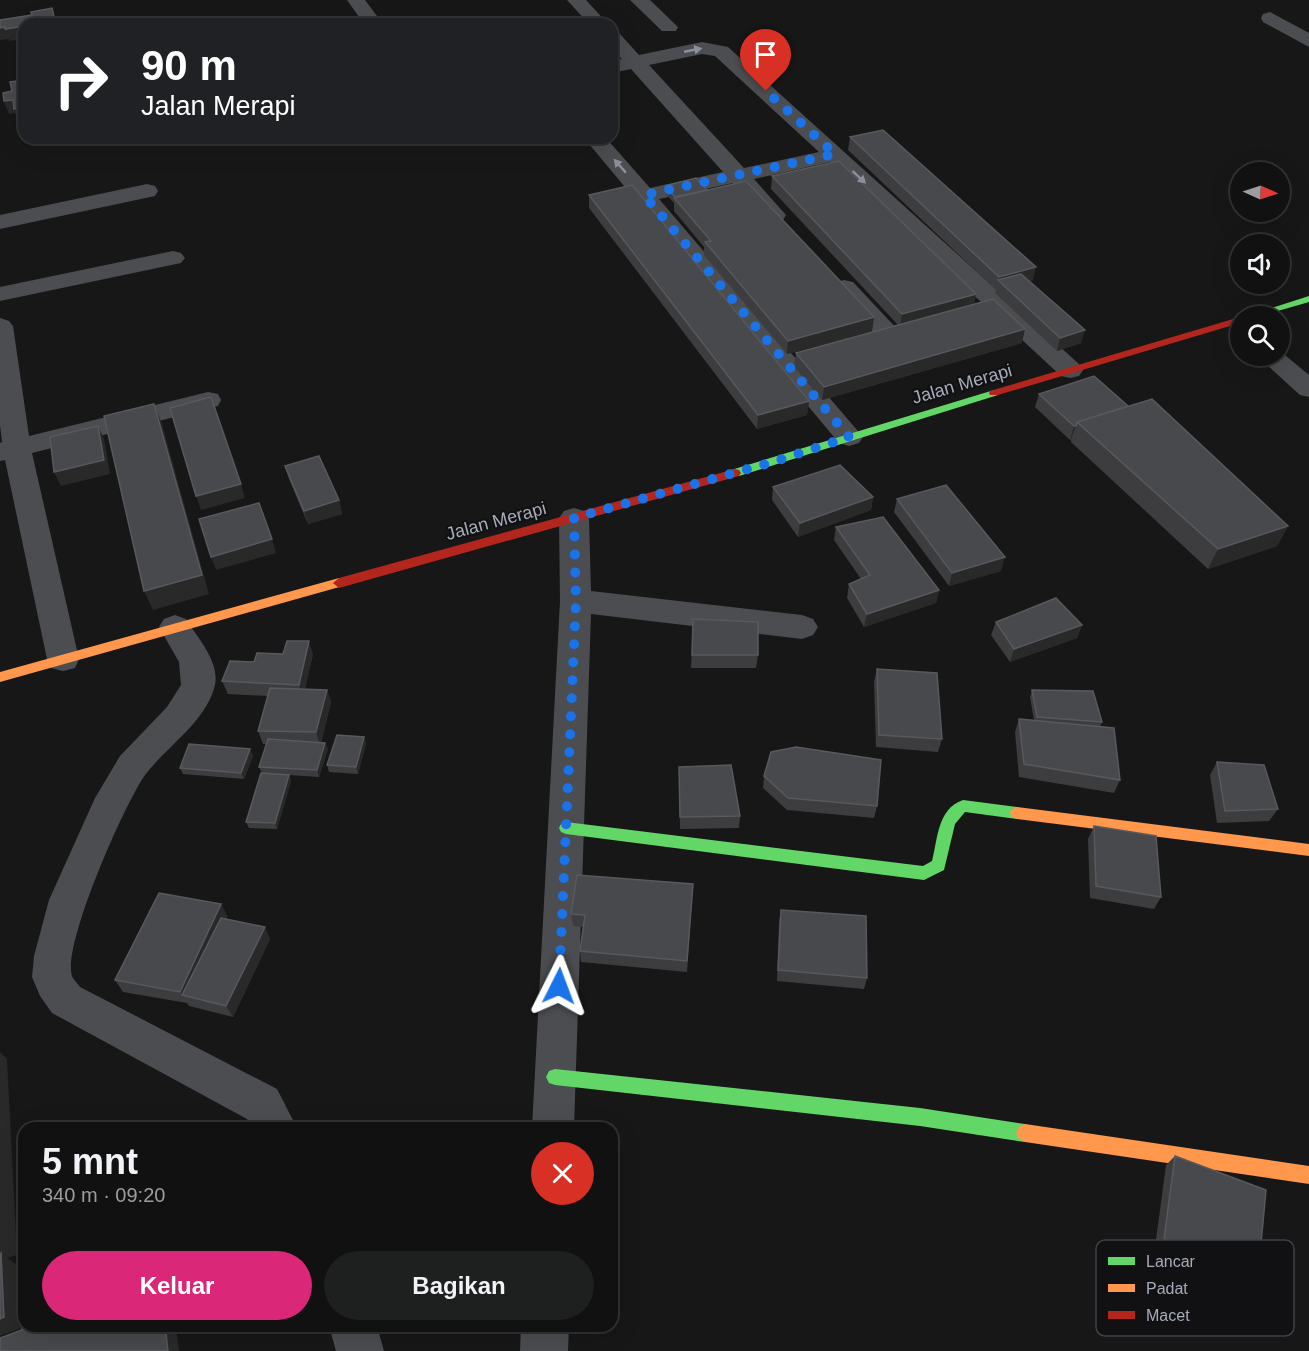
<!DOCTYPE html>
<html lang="id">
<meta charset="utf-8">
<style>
:root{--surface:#111;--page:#1e1f1f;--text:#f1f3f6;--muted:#9c9d9f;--line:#303131;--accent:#db2777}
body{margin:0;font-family:Helvetica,sans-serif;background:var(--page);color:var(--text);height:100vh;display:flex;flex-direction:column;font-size:22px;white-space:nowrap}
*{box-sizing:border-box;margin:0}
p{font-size:20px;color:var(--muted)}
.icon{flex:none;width:33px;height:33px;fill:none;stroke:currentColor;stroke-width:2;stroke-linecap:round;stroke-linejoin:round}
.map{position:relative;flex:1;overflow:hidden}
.panel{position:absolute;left:18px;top:1122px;width:600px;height:210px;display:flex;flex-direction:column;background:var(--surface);border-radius:18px;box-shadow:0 6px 24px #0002,0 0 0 2px var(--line)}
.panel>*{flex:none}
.hud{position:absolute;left:18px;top:18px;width:600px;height:126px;border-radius:18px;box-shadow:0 6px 24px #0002,0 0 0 2px var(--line);background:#202124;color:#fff;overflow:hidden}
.needle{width:39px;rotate:93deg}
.buttons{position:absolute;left:1230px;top:162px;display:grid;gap:12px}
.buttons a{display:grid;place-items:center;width:60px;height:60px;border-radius:50%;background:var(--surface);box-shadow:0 6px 24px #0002,0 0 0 2px var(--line);font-size:30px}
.pin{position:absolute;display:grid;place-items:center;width:51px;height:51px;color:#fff;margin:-62px -26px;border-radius:50% 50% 50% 0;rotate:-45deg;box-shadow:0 0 6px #0007}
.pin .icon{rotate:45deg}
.me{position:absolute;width:66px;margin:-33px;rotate:3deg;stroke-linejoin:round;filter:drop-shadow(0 0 4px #0008)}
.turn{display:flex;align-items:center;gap:21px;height:126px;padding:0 24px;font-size:27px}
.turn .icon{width:78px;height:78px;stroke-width:2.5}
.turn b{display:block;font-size:42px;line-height:51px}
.round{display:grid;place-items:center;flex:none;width:63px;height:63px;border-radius:32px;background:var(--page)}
.overview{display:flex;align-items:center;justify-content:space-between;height:102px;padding:0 24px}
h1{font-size:36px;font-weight:700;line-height:45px}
.action{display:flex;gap:12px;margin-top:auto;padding:12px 24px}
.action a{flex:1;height:69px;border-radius:36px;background:var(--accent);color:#fff;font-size:24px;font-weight:700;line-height:69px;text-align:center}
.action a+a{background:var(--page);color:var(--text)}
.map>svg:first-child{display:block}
</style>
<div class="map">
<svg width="1309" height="1351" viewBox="0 0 1309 1351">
<rect width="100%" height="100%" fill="#171717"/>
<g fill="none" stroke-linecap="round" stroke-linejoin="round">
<path fill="#4b4d50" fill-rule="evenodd" d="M347,0H365L383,24H364Z
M567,0H586L608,24H589Z
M630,0H650L678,27L676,31H662Z
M1270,12L1309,33V47L1263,22L1261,18L1263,14Z
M612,31L619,33L639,55L702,42L728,47L1079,364L1083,370L1079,376L1070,378L1061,376L830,162L754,179L786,215L783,220C762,225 746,197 733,183L659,199L863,437L859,443L849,446L839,443L584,138H606L650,188L723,172L631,69L612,73V61L622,59L612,48ZM702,54L715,56L819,152L744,168L649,65Z
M147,184L155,186L158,191L155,196L0,229V215Z
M173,251L181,253L185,258L181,263L0,301V287Z
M844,280L853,282L899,331L903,336L899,341L890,344L881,341L835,292L832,287L835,282Z
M0,318L9,321L13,326L29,436L208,392L218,394L221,400L218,406L32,453L79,659L75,668L63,671L51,668L47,659L5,460L0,461V443L2,442L0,425Z
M1280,351L1309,375V397L1300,395L1257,356H1280Z
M574,508L584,511L589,518L591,591L802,615L813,619L818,627L813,635L802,639L591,614L574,1128H532L560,601L559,518L564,511Z
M175,615L186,619C197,637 220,662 215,685C206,722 167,746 145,775C125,803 62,945 72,976C73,979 78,984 80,987L277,1089L297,1128H252L247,1119L52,1013L40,996L32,977L34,956L49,900L95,798L120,756L167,707L181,685L179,662L159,627L164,619Z
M329,1326H377L384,1351H336Z
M521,1326H569L568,1351H520Z"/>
<path fill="#63d668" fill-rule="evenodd" d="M1309,296V302L1260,316H1246Z
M994,390L998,391V395L739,476H731L729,473L731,470Z
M963,800L1017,807L1022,809L1024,813L1022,817L1017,819L965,812L955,824L944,870L924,880L566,834L561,832L559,828L561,824L566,822L923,866L932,861C938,839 937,809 963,800Z
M555,1069L920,1108L1025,1124L1031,1127L1034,1133L1031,1139L1025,1142L920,1126L555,1085L549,1083L546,1077L549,1071Z"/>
<path fill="#ff974d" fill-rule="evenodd" d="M339,578L343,580L345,583L343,586L0,682V672Z
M1017,807L1309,844V856L1017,819L1012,817L1010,813L1012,809Z
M1025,1124L1309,1166V1184L1025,1142L1019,1139L1016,1133L1019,1127Z"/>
<path fill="#b3261e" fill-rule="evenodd" d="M1240,317V323L998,395H990L989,393L990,391Z
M735,469L739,470L741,473L739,476L339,588L333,583L339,578Z"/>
</g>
<path fill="#3d3d3f" d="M850,137L1033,280L1030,281L1081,343L1057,351L995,293L996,290L848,150Z
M772,176L976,294L974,304L1022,343L822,400L794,367L796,353L898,325L771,189Z
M665,186L707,190L874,317L872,331L787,354L704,255V247L674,211V203L665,193Z
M589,195L809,401L807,415L757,429L589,208Z
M1039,394L1128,406L1288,526L1277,546L1208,569L1071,442V439L1070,440L1035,407Z
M285,466L339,500L342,514L308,524L289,479Z
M773,487L873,497L871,510L798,537L772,500Z
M897,499L1001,571L949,586L894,512Z
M836,527L939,590L936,603L864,627L847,598L849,584L861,579L834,540Z
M693,619L758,655L756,668H691Z
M996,622L1082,625L1077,638L1010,662L991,635Z
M313,654L305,689L327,690L331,702L321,743H325L328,749L319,777L289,775L291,781L277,829L249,828L246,822L262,773L259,767L267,744H263L258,731L268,696L228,694L222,681Z
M877,669L942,739L938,752L876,747L874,682Z
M1032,690L1102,722L1100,727L1120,780L1114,793L1019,777L1015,732L1019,719L1034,720L1030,697Z
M364,737L366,743L358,774L329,772L327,765Z
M250,749L253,756L244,779L183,774L180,768Z
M1217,762L1278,809L1269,821L1217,823L1210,775Z
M679,767L740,816L739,828L680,829Z
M764,776L877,806L874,818L787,810L763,788Z
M1094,826L1161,897L1154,909L1090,898L1088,839Z
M693,884L687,972L581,962L580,951L583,927L573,926L571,914Z
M221,904L227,916L226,919L270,939L233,1017L189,1006L187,1003L123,992L115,980Z
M781,910L867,978L864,989L777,981L779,921Z
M1175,1156L1258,1276L1248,1283L1155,1247L1166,1165Z"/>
<path fill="#29292a" d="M24,26V39L9,41V39L0,40V28Z
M13,100L24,108V121L19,122L15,113L9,114L4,101Z
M1036,267L1033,280L1006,287L998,281L999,277Z
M976,294L973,307L900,327L902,314Z
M874,317L872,331L787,354L788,341Z
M1025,329L1022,343L822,400L824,387Z
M1085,330L1081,343L1057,351L1060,338Z
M809,401L807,415L757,429L758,415Z
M154,404L162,424L209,594L153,610L144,591Z
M98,426L104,439L110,474L61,486L54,472Z
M1074,426H1076L1071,439L1070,440Z
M241,484L245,498L201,510L196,496Z
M873,497L871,510L798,537L800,523Z
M339,500L342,514L308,524L304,511Z
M1288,526L1277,546L1208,569L1218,549Z
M272,539L276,553L216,570L211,557Z
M1005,557L1001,571L949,586L952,573Z
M939,590L936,603L864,627L867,614Z
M1082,625L1077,638L1010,662L1014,649Z
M309,641L313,654L303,698L299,685Z
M327,690L331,702L320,745L316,732Z
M364,737L366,743L358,774L356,767Z
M325,743L328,749L319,777L317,770Z
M250,749L253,756L244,779L241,773Z
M289,775L291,781L277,829L275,823Z
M221,904L227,916L190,997L182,995L187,1003L180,992Z
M265,927L270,939L233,1017L226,1006Z
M0,1052L7,1059L17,1255L7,1258L17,1265L21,1328L0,1336Z
M165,1326H176L179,1351H168Z"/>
<path fill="#48494c" stroke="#57595d" stroke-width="1.5" d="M52,8L56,24H44V23L24,24V26L5,29V27L0,28V20L32,15L31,12Z
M24,80V108L14,109L13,100L4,101L3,93L12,91L10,82Z
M883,130L1036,267L999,277L850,137Z
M839,161L976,294L902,314L772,176Z
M696,178L707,190L675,197L665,186Z
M746,181L874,317L788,341L705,242L711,241L674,198Z
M632,185L809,401L758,415L589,195Z
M1021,274L1085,330L1060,338L998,280Z
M993,299L1025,329L824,387L796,353Z
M1094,376L1128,406L1077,422L1076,426H1074L1039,394Z
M211,397L241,484L196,496L170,408Z
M1152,399L1288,526L1218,549L1077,422Z
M154,404L202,575L144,591L104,416Z
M98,426L104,460L54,472L50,437Z
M319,456L339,500L304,511L285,466Z
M840,465L873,497L800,523L773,487Z
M946,485L1005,557L952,573L897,499Z
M259,503L272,539L211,557L199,519Z
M883,517L939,590L867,614L849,584L870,575L836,527Z
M1056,598L1082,625L1014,649L996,622Z
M693,619L758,622V655H692Z
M287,641H309L299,685L222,681L230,661L254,662L257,653L283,654Z
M877,669L937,673L942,739L879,735Z
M270,688L327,690L316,732L258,731Z
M1032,690L1093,691L1102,722L1037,717Z
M1019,719L1114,728L1120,780L1024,764Z
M337,735L364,737L356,767L327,765Z
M268,739L325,743L317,770L259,767Z
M189,744L250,749L241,773L180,768Z
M796,747L881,760L877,806L788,798L764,776L771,752Z
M1217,762L1264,765L1278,809L1225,811Z
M731,765L740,816L680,817L679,767Z
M261,773L289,775L275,823L246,822Z
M1094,826L1156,836L1161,897L1096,886Z
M577,875L693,884L687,961L580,951L585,915L571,914Z
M159,893L221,904L180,992L115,980Z
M781,910L866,916L867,978L778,970Z
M221,918L265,927L226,1006L182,995Z
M1175,1156L1266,1190L1258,1276L1164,1239Z
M1,1253L4,1317L0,1319V1254Z
M24,1297V1326H165L168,1351H0V1338L22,1330L20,1298Z"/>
<defs><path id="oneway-solid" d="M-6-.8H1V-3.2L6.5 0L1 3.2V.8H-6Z" transform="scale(1.5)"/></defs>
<g fill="#8b909a">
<use href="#oneway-solid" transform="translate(693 50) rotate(-11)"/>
<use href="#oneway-solid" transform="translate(620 166) rotate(-131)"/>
<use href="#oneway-solid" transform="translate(859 177) rotate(43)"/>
</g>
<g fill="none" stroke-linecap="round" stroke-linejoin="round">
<path stroke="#1a73e8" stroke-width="10" stroke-dasharray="0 18" d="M559,986L576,601L574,518L773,462L849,437L644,195L835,154L766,91"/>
</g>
<g text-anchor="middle" stroke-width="4.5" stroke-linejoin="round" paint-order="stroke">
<g font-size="18" fill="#a7acb9" stroke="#111113">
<text transform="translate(962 384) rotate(-16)" y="6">Jalan Merapi</text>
<text transform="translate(496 521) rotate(-15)" y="6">Jalan Merapi</text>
</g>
</g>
<rect x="1096" y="1240" width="198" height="96" rx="9" fill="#111113" stroke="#3e4045" stroke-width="1.5"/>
<rect x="1108" y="1257" width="27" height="8" fill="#63d668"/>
<rect x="1108" y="1284" width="27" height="8" fill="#ff974d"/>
<rect x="1108" y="1311" width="27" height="8" fill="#b3261e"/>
<g font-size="16" fill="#a7acb9">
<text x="1146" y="1267">Lancar</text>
<text x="1146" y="1294">Padat</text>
<text x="1146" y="1321">Macet</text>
</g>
</svg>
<div class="buttons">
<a><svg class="needle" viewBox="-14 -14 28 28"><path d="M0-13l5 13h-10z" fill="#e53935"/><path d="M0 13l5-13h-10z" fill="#9c9d9f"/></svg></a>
<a><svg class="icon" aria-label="sound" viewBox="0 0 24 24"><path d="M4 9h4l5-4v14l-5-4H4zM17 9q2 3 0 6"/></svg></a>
<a><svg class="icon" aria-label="search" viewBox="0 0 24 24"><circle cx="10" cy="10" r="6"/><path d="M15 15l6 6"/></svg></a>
</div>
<div class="pin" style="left:766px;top:91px;background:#d93025"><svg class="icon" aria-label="arrive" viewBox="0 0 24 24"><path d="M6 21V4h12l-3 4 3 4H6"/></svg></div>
<svg class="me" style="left:559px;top:986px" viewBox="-20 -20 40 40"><path d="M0-17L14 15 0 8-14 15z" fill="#1a73e8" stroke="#fff" stroke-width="4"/></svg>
<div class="hud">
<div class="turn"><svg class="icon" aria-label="right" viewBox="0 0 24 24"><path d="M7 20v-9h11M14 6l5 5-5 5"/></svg><div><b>90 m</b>Jalan Merapi</div></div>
</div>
<section class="panel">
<div class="overview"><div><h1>5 mnt</h1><p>340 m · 09:20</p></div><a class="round" style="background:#d93025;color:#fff"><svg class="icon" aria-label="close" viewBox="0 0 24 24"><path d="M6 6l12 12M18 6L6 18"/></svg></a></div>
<div class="action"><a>Keluar</a><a>Bagikan</a></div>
</section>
</div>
